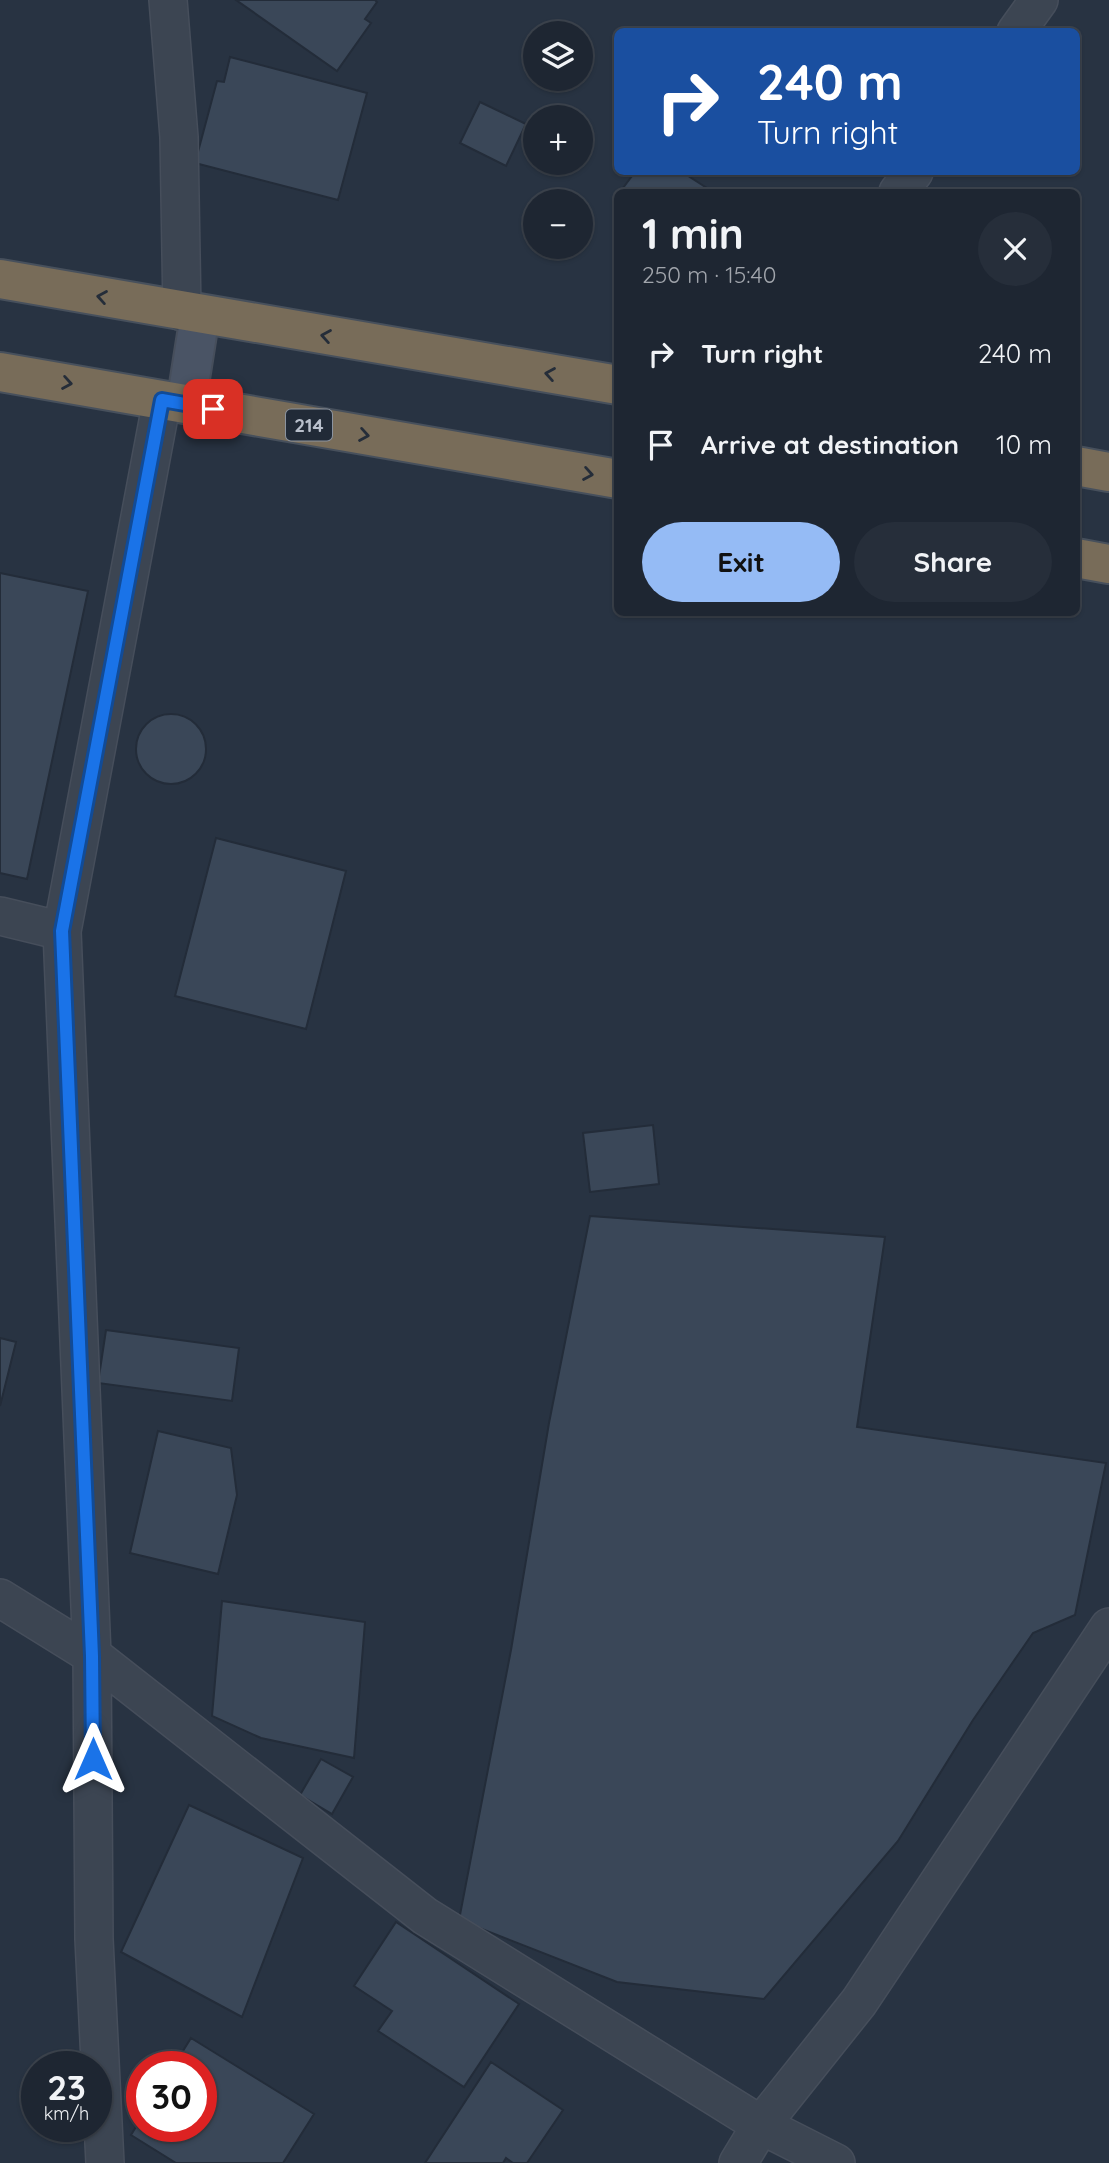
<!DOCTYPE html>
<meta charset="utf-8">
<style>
:root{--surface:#1e2632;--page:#262e3a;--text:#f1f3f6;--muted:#a1a5ac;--line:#3c434d;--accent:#95bbf5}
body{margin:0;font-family:Quicksand,sans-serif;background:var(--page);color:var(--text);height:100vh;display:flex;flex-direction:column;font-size:26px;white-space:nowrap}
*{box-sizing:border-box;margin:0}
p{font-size:23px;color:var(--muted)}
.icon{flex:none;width:38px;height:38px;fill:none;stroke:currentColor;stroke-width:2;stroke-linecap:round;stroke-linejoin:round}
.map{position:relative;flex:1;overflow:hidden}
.drawer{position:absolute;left:614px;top:189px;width:466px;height:427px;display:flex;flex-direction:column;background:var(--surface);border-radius:10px;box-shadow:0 2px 5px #0004,0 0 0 2px var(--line)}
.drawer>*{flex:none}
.top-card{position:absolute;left:614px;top:28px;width:466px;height:147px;border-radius:10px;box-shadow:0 2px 5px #0004,0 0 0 2px var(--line);background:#1a4fa0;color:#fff;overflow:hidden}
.tools{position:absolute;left:523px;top:21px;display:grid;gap:14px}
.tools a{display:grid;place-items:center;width:70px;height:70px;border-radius:50%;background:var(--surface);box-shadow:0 2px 5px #0004,0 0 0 2px var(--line);font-size:35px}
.speed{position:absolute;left:21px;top:2051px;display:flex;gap:14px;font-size:35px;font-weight:700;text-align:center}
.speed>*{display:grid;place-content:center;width:91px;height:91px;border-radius:50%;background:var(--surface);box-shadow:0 2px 5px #0004,0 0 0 2px var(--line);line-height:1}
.speed small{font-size:18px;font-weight:400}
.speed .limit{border:10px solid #d22;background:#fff;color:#111}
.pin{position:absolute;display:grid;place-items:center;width:60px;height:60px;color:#fff;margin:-30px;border-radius:14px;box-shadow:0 4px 10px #0006}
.me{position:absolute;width:77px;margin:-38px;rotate:0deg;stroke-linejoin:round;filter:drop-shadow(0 0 5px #0008)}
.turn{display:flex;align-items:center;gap:24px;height:147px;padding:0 28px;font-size:32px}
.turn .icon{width:91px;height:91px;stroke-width:2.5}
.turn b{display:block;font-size:49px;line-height:60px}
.round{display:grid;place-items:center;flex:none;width:74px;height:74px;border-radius:37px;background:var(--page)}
.overview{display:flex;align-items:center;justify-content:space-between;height:119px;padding:0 28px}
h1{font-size:42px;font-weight:800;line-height:52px}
.action{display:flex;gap:14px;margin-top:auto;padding:14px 28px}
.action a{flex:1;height:80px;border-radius:42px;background:var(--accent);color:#111;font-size:28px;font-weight:800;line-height:80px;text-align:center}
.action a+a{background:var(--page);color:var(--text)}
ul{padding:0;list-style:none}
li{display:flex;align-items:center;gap:21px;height:91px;padding:0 28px}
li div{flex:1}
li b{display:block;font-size:26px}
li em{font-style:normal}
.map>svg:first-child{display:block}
</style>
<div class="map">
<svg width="1109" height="2163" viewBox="0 0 1109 2163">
<rect width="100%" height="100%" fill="#283342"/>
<path fill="#3a4758" stroke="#232c39" stroke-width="2" d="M236,0H375L377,2L365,19L371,23L337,71Z
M230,57L367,93L338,200L195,163L217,81L224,82Z
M480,102L526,124L506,166L460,143Z
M635,172H682L713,192H620Z
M0,573L88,591L27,879L0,873Z
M136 749a35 35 0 1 1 70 0a35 35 0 1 1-70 0Z
M216,838L346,871L306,1029L175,996Z
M653,1125L659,1184L590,1192L583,1133Z
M590,1216L885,1237L857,1427L1106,1463L1075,1615L1033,1633L973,1720L898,1841L764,1999L617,1982L459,1920L511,1650L549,1423Z
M106,1330L239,1348L232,1401L98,1383Z
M0,1338L16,1342L0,1406Z
M158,1431L231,1448L237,1495L218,1574L130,1553Z
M222,1601L365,1622L354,1758L261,1738L212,1716Z
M321,1759L353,1777L332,1814L300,1795Z
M189,1805L303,1858L242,2017L121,1952Z
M396,1922L519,2004L464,2087L378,2031L392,2011L354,1986Z
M191,2038L314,2114L283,2163H176L131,2135L142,2117V2126H201V2067H173Z
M491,2062L563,2110L527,2163H513L506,2158L503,2163H425Z"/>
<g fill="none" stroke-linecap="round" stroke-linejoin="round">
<defs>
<path id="street" d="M168,0L179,137L182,312
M1016,32L1039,0
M898,192L914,172
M0,916L62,931
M0,1598L92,1655L425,1916L761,2125L836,2163
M105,2163L94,1939L92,1655L62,931L162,400
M738,2163L761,2125L859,2002L1109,1627"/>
<path id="secondary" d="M186,404L200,315"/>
<path id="highway" d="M0,279L618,385
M0,372L618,479
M1076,466L1109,472
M1076,558L1109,564"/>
</defs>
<use href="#street" stroke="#464e5b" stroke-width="40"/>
<use href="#secondary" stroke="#464e5b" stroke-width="42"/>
<use href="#highway" stroke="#47505c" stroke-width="42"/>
<use href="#street" stroke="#3c4552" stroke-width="37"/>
<use href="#secondary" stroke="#4a5465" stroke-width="38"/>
<use href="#highway" stroke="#786c59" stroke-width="38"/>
</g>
<defs><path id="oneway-chevron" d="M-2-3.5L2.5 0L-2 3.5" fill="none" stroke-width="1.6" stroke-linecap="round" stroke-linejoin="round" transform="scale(1.75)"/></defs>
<g stroke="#252d39">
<use href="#oneway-chevron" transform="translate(102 297) rotate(-170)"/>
<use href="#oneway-chevron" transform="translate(326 336) rotate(-170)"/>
<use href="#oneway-chevron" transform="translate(550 374) rotate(-170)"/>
<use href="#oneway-chevron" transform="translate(67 383) rotate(10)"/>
<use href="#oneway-chevron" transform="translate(364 435) rotate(10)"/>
<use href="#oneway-chevron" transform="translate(588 474) rotate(10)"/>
</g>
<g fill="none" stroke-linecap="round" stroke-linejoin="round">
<defs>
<path id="route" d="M93,1759L92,1656L62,931L162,400L213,409"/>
</defs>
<use href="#route" stroke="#114b97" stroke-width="18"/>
<use href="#route" stroke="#1a73e8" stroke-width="12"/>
</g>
<g text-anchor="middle" stroke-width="7" stroke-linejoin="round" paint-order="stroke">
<rect fill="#212a37" stroke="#8b939f" stroke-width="2" x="286" y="409.5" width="46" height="31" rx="5"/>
<g font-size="19" font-weight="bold" fill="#b9c0cc">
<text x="309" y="432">214</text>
</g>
</g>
</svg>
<div class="tools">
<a><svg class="icon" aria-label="layers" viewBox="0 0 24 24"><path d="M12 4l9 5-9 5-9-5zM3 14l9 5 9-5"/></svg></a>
<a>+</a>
<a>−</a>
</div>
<div class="speed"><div>23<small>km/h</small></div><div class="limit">30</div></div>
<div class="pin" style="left:213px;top:409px;background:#d93025"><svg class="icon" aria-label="arrive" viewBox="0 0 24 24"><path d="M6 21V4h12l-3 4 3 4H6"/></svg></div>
<svg class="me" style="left:93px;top:1759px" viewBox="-20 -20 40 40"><path d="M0-17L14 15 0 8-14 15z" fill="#1a73e8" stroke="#fff" stroke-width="4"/></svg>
<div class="top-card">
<div class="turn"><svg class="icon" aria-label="right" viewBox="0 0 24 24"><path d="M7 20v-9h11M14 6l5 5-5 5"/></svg><div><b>240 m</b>Turn right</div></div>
</div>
<section class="drawer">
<div class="overview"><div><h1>1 min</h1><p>250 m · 15:40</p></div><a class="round"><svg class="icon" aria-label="close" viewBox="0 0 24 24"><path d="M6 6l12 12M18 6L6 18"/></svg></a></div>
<ul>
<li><svg class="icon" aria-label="right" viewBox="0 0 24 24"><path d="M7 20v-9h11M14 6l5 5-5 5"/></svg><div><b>Turn right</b></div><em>240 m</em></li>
<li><svg class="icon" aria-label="arrive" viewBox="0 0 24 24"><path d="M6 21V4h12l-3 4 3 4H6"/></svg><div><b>Arrive at destination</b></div><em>10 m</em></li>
</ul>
<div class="action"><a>Exit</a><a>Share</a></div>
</section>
</div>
